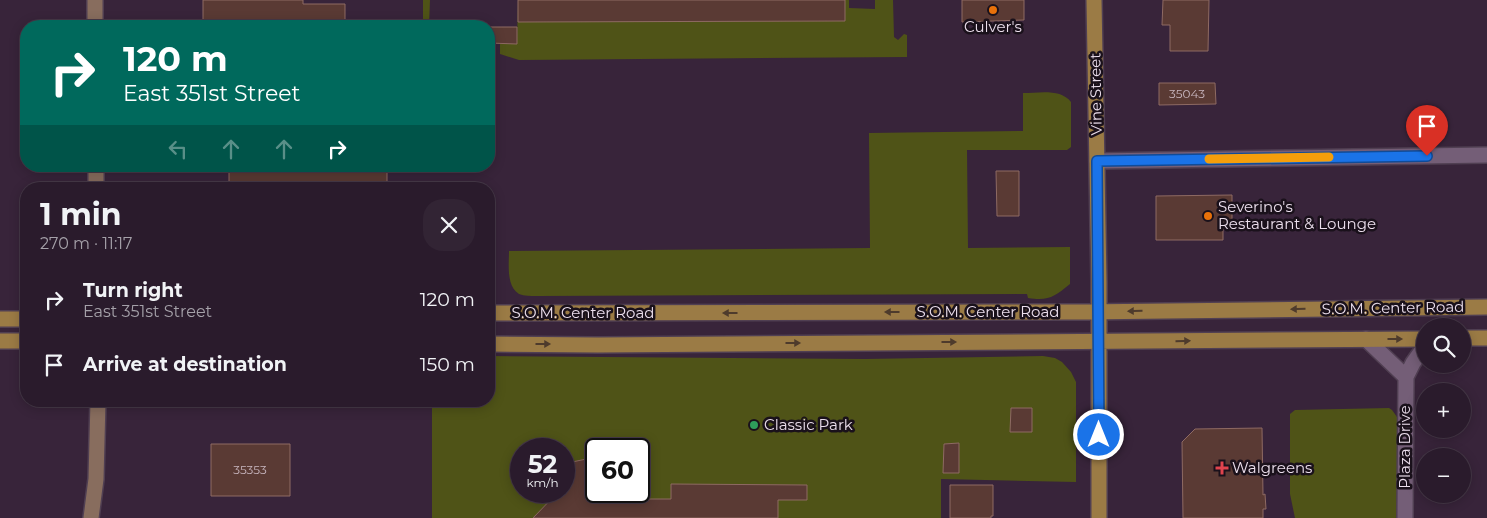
<!DOCTYPE html>
<meta charset="utf-8">
<style>
:root{--surface:#2a1b2c;--page:#322434;--text:#f1f3f6;--muted:#a5a1a9;--line:#463948}
body{margin:0;font-family:Montserrat,sans-serif;background:var(--page);color:var(--text);height:100vh;display:flex;flex-direction:column;font-size:19px;white-space:nowrap}
*{box-sizing:border-box;margin:0}
p{font-size:16px;color:var(--muted)}
.icon{flex:none;width:28px;height:28px;fill:none;stroke:currentColor;stroke-width:2;stroke-linecap:round;stroke-linejoin:round}
.map{position:relative;flex:1;overflow:hidden}
.details{position:absolute;left:20px;top:182px;width:475px;height:225px;display:flex;flex-direction:column;background:var(--surface);border-radius:20px;box-shadow:0 2px 12px #0003,0 0 0 1px var(--line)}
.details>*{flex:none}
.top-card{position:absolute;left:20px;top:20px;width:475px;height:152px;border-radius:20px;box-shadow:0 2px 12px #0003,0 0 0 1px var(--line);background:#00695c;color:#fff;overflow:hidden}
.fabs{position:absolute;left:1416px;top:318px;display:grid;gap:10px}
.fabs a{display:grid;place-items:center;width:55px;height:55px;border-radius:50%;background:var(--surface);box-shadow:0 2px 12px #0003,0 0 0 1px var(--line);font-size:25px}
.speed{position:absolute;left:510px;top:438px;display:flex;gap:10px;font-size:25px;font-weight:700;text-align:center}
.speed>*{display:grid;place-content:center;width:65px;height:65px;border-radius:50%;background:var(--surface);box-shadow:0 2px 12px #0003,0 0 0 1px var(--line);line-height:1}
.speed small{font-size:12px;font-weight:400}
.speed .limit{border:2px solid #111;border-radius:8px;background:#fff;color:#111}
.pin{position:absolute;display:grid;place-items:center;width:42px;height:42px;color:#fff;margin:-51px -21px;border-radius:50% 50% 50% 0;rotate:-45deg;box-shadow:0 0 5px #0007}
.pin .icon{rotate:45deg}
.me{position:absolute;width:55px;margin:-28px;rotate:0deg;stroke-linejoin:round;filter:drop-shadow(0 0 4px #0008)}
.turn{display:flex;align-items:center;gap:18px;height:105px;padding:0 20px;font-size:22px}
.turn .icon{width:65px;height:65px;stroke-width:2.5}
.turn b{display:block;font-size:35px;line-height:42px}
.lanes{display:flex;align-items:center;height:48px;padding:0 20px;background:#0003;justify-content:center;gap:25px;direction:ltr}
.lanes .off{opacity:.35}
.round{display:grid;place-items:center;flex:none;width:52px;height:52px;border-radius:20px;background:var(--page)}
.head{display:flex;align-items:center;justify-content:space-between;height:85px;padding:0 20px}
h1{font-size:30px;font-weight:700;line-height:38px}
ul{padding:0;list-style:none}
li{display:flex;align-items:center;gap:15px;height:65px;padding:0 20px}
li div{flex:1}
li b{display:block;font-size:19px}
li em{font-style:normal}
.map>svg:first-child{display:block}
</style>
<div class="map">
<svg width="1487" height="518" viewBox="0 0 1487 518">
<rect width="100%" height="100%" fill="#38243a"/>
<path fill="#4f5317" fill-rule="evenodd" d="M423,0H430L429,26H423Z
M518,0H849V8L875,9V0H893L894,37L898,40L904,34L907,35V57L519,60L500,54V44L517,43Z
M1023,93C1038,93 1061,88 1071,102V147L1067,150H967L968,248L1070,247V284C1054,297 1049,301 1028,298L1027,294L536,296C531,296 524,296 519,294C506,286 509,264 509,251L870,248L869,133L1023,131Z
M489,356L865,359L1043,356L1055,358L1062,362L1071,372L1076,382V482L941,479V518H432V401H489ZM521,449H564V491H521ZM596,449H639V491H596Z
M1389,408L1392,410L1397,417V518H1295L1290,494V414L1295,410Z"/>
<path fill="#5a3a34" stroke="#8e6a63" d="M203,0H303V4H345V26H203Z
M518,0H845V21L518,22Z
M962,0H1024V20L962,22Z
M1163,0H1209L1208,51H1170V25H1162Z
M489,27H517V44L489,43Z
M1159,83H1215L1216,104L1159,105Z
M229,166H387V189H229Z
M996,171H1019V216H997Z
M1232,195V223L1223,222V240H1156V196Z
M1011,408H1032V432H1010Z
M1262,428L1263,495L1265,494L1266,509H1263V518H1183L1182,442L1195,429Z
M959,443V473H943L944,444Z
M211,444H290V496H211Z
M596,457V491H639V499H671V484L807,485V500H778V518H533L559,491H564V471L572,462Z
M950,485H993V516H991V518H950Z"/>
<g fill="none" stroke-linecap="round" stroke-linejoin="round">
<defs>
<path id="street" d="M1097,161L1487,155
M1366,339L1406,377
M1405,518L1406,377L1413,363L1425,346"/>
<path id="secondary" d="M95,0V26
M96,166V189
M91,518L96,479L98,401"/>
<path id="primary" d="M1094,0L1099,282V518
M489,313L1083,312L1487,307
M0,319H26
M1462,338H1487
M0,341H26
M489,344L598,345L1425,339"/>
</defs>
<use href="#street" stroke="#503f52" stroke-width="18"/>
<use href="#secondary" stroke="#503f52" stroke-width="18"/>
<use href="#primary" stroke="#503f52" stroke-width="18"/>
<use href="#street" stroke="#745e77" stroke-width="15"/>
<use href="#secondary" stroke="#886d5e" stroke-width="15"/>
<use href="#primary" stroke="#9b7b45" stroke-width="15"/>
</g>
<defs><path id="oneway-solid" d="M-6-.8H1V-3.2L6.5 0L1 3.2V.8H-6Z" transform="scale(1.25)"/></defs>
<g fill="#4e3b2c">
<use href="#oneway-solid" transform="translate(1298 309) rotate(179)"/>
<use href="#oneway-solid" transform="translate(1135 311) rotate(179)"/>
<use href="#oneway-solid" transform="translate(892 312) rotate(180)"/>
<use href="#oneway-solid" transform="translate(730 313) rotate(180)"/>
<use href="#oneway-solid" transform="translate(1395 339)"/>
<use href="#oneway-solid" transform="translate(1183 341) rotate(-1)"/>
<use href="#oneway-solid" transform="translate(949 342)"/>
<use href="#oneway-solid" transform="translate(793 343)"/>
<use href="#oneway-solid" transform="translate(543 344)"/>
</g>
<g fill="none" stroke-linecap="round" stroke-linejoin="round">
<defs>
<path id="route" d="M1099,435L1097,161L1427,156"/>
</defs>
<use href="#route" stroke="#114b97" stroke-width="12"/>
<use href="#route" stroke="#1a73e8" stroke-width="9"/>
<path stroke="#f59e0b" stroke-width="9" d="M1209,159L1329,157"/>
</g>
<g fill="#e8710a" stroke="#1a111b" stroke-width="2">
<circle cx="993" cy="10" r="5"/>
<circle cx="1208" cy="216" r="5"/>
</g>
<circle fill="#2e9e5b" stroke="#1a111b" stroke-width="2" cx="754" cy="425" r="5"/>
<path fill="#e0444e" stroke="#1a111b" stroke-width="2" d="M1219.5 460.5h5v5h5v5h-5v5h-5v-5h-5v-5h5z"/>
<g text-anchor="middle" stroke-width="5" stroke-linejoin="round" paint-order="stroke">
<g font-size="12" fill="#c8b6bf">
<text x="1187" y="98">35043</text>
<text x="250" y="474">35353</text>
</g>
<g font-size="15" fill="#ecdfed" stroke="#1a111b" text-anchor="start">
<text x="993" y="32" text-anchor="middle">Culver's</text>
<text x="1218" y="212">Severino's<tspan x="1218" dy="17">Restaurant &amp; Lounge</tspan></text>
<text x="764" y="430">Classic Park</text>
<text x="1232" y="473">Walgreens</text>
</g>
<g font-size="15" fill="#ecdfed" stroke="#1a111b">
<text transform="translate(1096 94) rotate(-91)" y="5">Vine Street</text>
<text transform="translate(1393 308) rotate(-1)" y="5">S.O.M. Center Road</text>
<text x="988" y="317">S.O.M. Center Road</text>
<text x="583" y="318">S.O.M. Center Road</text>
<text transform="translate(1405 447) rotate(-90)" y="5">Plaza Drive</text>
</g>
</g>
</svg>
<div class="fabs">
<a><svg class="icon" aria-label="search" viewBox="0 0 24 24"><circle cx="10" cy="10" r="6"/><path d="M15 15l6 6"/></svg></a>
<a>+</a>
<a>−</a>
</div>
<div class="speed"><div>52<small>km/h</small></div><div class="limit">60</div></div>
<div class="pin" style="left:1427px;top:156px;background:#d93025"><svg class="icon" aria-label="arrive" viewBox="0 0 24 24"><path d="M6 21V4h12l-3 4 3 4H6"/></svg></div>
<svg class="me" style="left:1099px;top:435px" viewBox="-20 -20 40 40"><circle r="17" fill="#1a73e8" stroke="#fff" stroke-width="3"/><path d="M0-11L8 9 0 5-8 9z" fill="#fff"/></svg>
<div class="top-card">
<div class="turn"><svg class="icon" aria-label="right" viewBox="0 0 24 24"><path d="M7 20v-9h11M14 6l5 5-5 5"/></svg><div><b>120 m</b>East 351st Street</div></div>
<div class="lanes"><svg class="icon off" aria-label="left" viewBox="0 0 24 24"><path d="M17 20v-9H6M10 6l-5 5 5 5"/></svg><svg class="icon off" aria-label="ahead" viewBox="0 0 24 24"><path d="M12 20V5M6 11l6-6 6 6"/></svg><svg class="icon off" aria-label="ahead" viewBox="0 0 24 24"><path d="M12 20V5M6 11l6-6 6 6"/></svg><svg class="icon" aria-label="right" viewBox="0 0 24 24"><path d="M7 20v-9h11M14 6l5 5-5 5"/></svg></div>
</div>
<section class="details">
<div class="head"><div><h1>1 min</h1><p>270 m · 11:17</p></div><a class="round"><svg class="icon" aria-label="close" viewBox="0 0 24 24"><path d="M6 6l12 12M18 6L6 18"/></svg></a></div>
<ul>
<li><svg class="icon" aria-label="right" viewBox="0 0 24 24"><path d="M7 20v-9h11M14 6l5 5-5 5"/></svg><div><b>Turn right</b><p>East 351st Street</p></div><em>120 m</em></li>
<li><svg class="icon" aria-label="arrive" viewBox="0 0 24 24"><path d="M6 21V4h12l-3 4 3 4H6"/></svg><div><b>Arrive at destination</b></div><em>150 m</em></li>
</ul>
</section>
</div>
